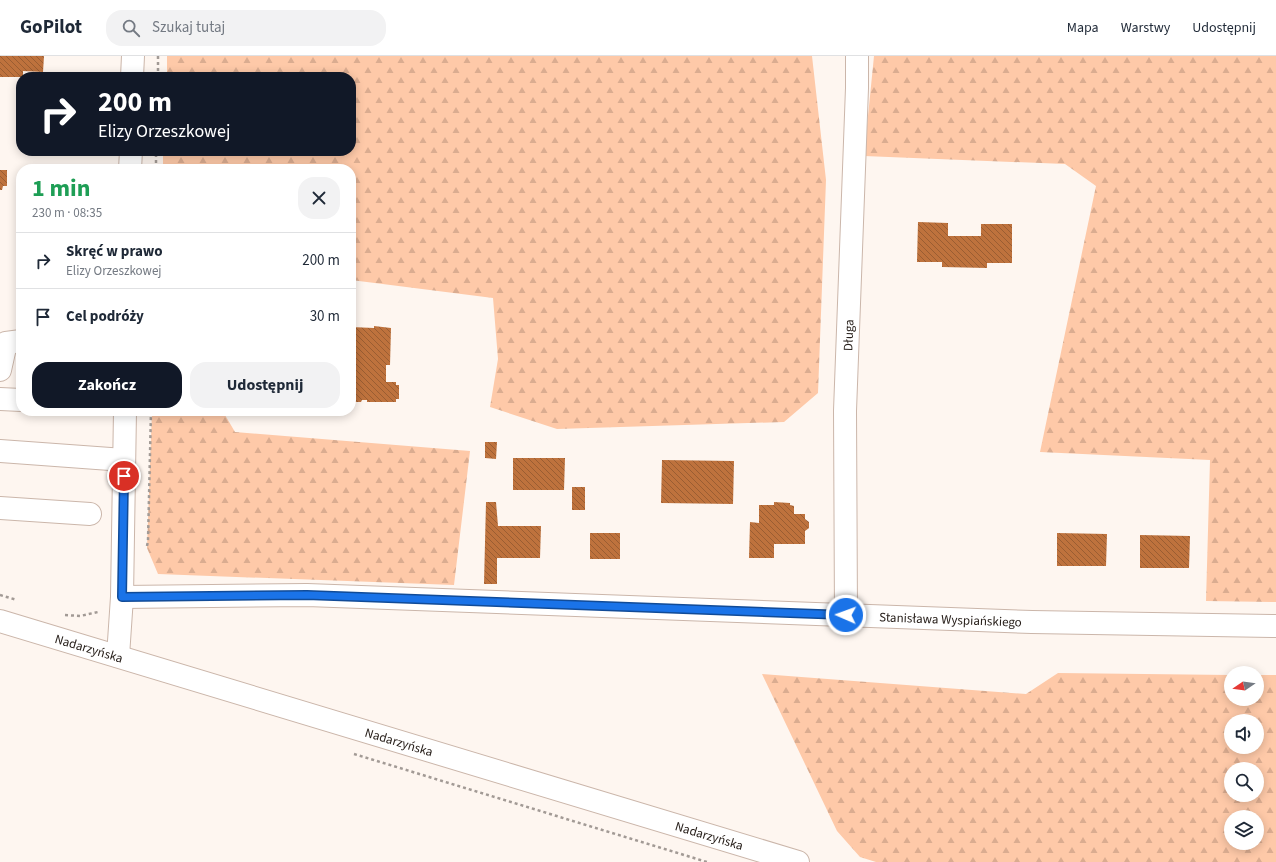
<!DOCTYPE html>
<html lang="pl">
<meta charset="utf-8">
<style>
:root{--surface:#fff;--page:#f2f2f3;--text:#1f2937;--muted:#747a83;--line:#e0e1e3;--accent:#111827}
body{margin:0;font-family:"Source Sans 3",sans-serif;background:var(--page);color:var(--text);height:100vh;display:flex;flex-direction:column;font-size:15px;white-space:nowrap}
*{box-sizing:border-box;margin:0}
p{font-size:13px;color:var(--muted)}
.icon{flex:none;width:22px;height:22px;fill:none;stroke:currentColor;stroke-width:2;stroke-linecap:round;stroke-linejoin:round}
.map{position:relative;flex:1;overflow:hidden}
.sheet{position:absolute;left:16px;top:108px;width:340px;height:252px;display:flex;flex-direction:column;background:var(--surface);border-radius:16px;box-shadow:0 2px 10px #0003}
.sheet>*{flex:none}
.guide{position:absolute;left:16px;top:16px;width:340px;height:84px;border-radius:16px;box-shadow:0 2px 10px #0003;background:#111827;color:#fff;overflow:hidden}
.needle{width:26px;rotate:257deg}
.tools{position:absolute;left:1224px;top:610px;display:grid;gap:8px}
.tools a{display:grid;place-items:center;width:40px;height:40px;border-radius:50%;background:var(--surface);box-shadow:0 2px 10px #0003;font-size:20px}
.pin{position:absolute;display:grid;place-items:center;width:34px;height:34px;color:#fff;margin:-17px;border:2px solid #fff;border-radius:50%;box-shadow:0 1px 4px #0007}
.me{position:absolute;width:44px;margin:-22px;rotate:272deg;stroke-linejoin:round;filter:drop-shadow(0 0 3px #0008)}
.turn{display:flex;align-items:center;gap:14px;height:84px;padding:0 16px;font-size:18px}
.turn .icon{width:52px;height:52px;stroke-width:2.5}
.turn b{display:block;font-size:28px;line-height:34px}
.round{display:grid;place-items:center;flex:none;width:42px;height:42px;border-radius:16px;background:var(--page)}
.head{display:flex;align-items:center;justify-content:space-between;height:68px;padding:0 16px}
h1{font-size:24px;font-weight:700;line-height:30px;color:#1e9e55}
.cta{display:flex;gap:8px;margin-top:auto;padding:8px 16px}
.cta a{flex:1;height:46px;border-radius:16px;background:var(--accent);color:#fff;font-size:16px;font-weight:700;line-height:46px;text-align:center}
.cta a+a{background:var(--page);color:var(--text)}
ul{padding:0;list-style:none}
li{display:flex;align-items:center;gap:12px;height:56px;padding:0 16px;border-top:1px solid var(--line)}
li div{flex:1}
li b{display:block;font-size:15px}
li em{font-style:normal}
header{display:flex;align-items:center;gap:24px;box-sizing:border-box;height:56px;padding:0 20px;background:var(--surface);border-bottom:1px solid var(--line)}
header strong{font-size:19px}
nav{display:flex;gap:22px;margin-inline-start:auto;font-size:14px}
.search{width:280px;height:36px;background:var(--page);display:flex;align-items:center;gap:10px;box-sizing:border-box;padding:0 14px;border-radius:16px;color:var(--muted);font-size:15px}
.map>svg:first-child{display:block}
</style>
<header>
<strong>GoPilot</strong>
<div class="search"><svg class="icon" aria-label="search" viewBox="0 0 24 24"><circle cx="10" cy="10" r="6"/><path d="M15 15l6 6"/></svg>Szukaj tutaj</div>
<nav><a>Mapa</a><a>Warstwy</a><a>Udostępnij</a></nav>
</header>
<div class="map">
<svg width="1276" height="806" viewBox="0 0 1276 806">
<defs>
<pattern id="forest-firs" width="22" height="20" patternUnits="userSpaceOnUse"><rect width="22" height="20" fill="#fec9a8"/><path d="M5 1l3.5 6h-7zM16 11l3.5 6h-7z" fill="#daac90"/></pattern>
<pattern id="building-back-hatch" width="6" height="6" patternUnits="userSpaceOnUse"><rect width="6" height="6" fill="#be723d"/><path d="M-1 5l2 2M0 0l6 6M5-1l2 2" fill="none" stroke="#9a5d32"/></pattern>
</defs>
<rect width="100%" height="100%" fill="#fef6f0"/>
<path fill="url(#forest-firs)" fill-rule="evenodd" d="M167,0H812L826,124L818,337L784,366L557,373L490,351L498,303L493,242L351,224V113H163V95H351V21H167Z
M874,0H1276V546L1206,545L1210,404L1040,396L1096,130L1065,108L864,100Z
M152,355H225V359L235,376L470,395L454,529L158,518L147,492Z
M1058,617L1231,619V643H1257V619H1276V806H876L860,801L837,775L762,618L1026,638ZM1231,665H1257V691H1231ZM1231,713H1257V739H1231ZM1231,761H1257V787H1231Z"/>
<path fill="url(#building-back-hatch)" d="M0,0H44L43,16L23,15V21H0Z
M0,114H7V130H3L2,134H0Z
M918,166L948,167V180H981V168H1012V207H987V212L942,211V206H917Z
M374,270L391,272L390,309H386V326H396V329H399V343H396V346H367V344H362L361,346H351V271L374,272Z
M485,386H497L496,403L485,402Z
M513,402H565L564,434H513Z
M662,404L734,405L733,448L661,447Z
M572,431H585V454H572Z
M486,446H496L498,470H541L540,502H497V528H484Z
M774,446L790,447V449L794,450V458H805V463L809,466V472L805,475V488H774V502H749L750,466L759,467V449H774Z
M590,477H620V503H590Z
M1057,477L1107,478L1106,510H1057Z
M1140,479L1190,480L1189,512H1140Z"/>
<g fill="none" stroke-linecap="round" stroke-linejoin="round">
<defs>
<g id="minor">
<path d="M132,21L133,0"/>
<path d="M130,113L131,95"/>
<path d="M0,314L6,287L21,285"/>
<path d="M0,343L21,344"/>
<path d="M0,395L124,404"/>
<path d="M0,452L90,458"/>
<path id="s1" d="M122,541L307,539L1032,566L1276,570"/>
<path id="s2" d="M846,559L845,355L857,32V0"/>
<path d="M118,600L122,541L125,355"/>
</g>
<g id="major">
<path id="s3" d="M0,565L798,806"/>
</g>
</defs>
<use href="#minor" stroke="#cbb6aa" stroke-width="24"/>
<use href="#major" stroke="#cbb6aa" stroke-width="24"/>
<path stroke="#a29a95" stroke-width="2.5" stroke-dasharray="3 3" stroke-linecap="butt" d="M158,21V0
M156,113V95
M147,490L148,485L151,355
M0,539L17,544
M65,559L80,560L98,556
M354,698L707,806"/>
<use href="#minor" stroke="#fff" stroke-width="22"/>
<use href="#major" stroke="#fff" stroke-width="22"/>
</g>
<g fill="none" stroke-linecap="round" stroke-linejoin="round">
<defs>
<path id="route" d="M124,420L122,541L307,539L846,559"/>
</defs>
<use href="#route" stroke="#114b97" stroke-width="10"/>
<use href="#route" stroke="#1a73e8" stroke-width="7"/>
</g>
<g text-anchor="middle" stroke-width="4" stroke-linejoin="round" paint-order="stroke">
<g font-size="13" fill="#29211c" stroke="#fff">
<text dy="5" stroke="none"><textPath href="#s2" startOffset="280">Długa</textPath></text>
<text dy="5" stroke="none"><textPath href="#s1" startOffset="829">Stanisława Wyspiańskiego</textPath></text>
<text dy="5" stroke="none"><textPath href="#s3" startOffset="93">Nadarzyńska</textPath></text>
<text dy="5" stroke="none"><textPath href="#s3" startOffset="417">Nadarzyńska</textPath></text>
<text dy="5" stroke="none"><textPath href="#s3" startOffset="741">Nadarzyńska</textPath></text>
</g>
</g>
</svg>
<div class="tools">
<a><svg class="needle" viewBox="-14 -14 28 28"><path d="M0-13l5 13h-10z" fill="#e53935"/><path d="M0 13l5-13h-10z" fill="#747a83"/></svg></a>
<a><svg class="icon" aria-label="sound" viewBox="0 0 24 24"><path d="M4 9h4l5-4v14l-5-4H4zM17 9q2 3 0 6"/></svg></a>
<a><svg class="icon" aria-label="search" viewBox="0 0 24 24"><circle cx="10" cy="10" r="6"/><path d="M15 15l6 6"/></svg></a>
<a><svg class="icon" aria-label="layers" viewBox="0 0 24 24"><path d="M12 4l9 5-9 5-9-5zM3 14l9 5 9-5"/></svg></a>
</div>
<div class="pin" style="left:124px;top:420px;background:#d93025"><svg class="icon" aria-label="arrive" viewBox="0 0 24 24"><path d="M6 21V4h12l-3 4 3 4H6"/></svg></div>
<svg class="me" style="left:846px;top:559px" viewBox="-20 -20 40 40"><circle r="17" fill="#1a73e8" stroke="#fff" stroke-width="3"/><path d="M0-11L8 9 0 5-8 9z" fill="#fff"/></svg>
<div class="guide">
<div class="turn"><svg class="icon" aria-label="right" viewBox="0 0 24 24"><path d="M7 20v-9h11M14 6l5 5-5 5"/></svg><div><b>200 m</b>Elizy Orzeszkowej</div></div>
</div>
<section class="sheet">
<div class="head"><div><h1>1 min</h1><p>230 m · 08:35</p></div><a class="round"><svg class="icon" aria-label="close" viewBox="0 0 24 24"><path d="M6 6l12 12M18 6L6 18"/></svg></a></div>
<ul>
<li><svg class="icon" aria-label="right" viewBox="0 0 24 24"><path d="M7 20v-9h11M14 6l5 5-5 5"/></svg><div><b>Skręć w prawo</b><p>Elizy Orzeszkowej</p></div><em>200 m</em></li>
<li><svg class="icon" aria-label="arrive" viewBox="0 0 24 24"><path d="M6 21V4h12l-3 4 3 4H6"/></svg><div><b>Cel podróży</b></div><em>30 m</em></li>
</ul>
<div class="cta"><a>Zakończ</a><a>Udostępnij</a></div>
</section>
</div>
